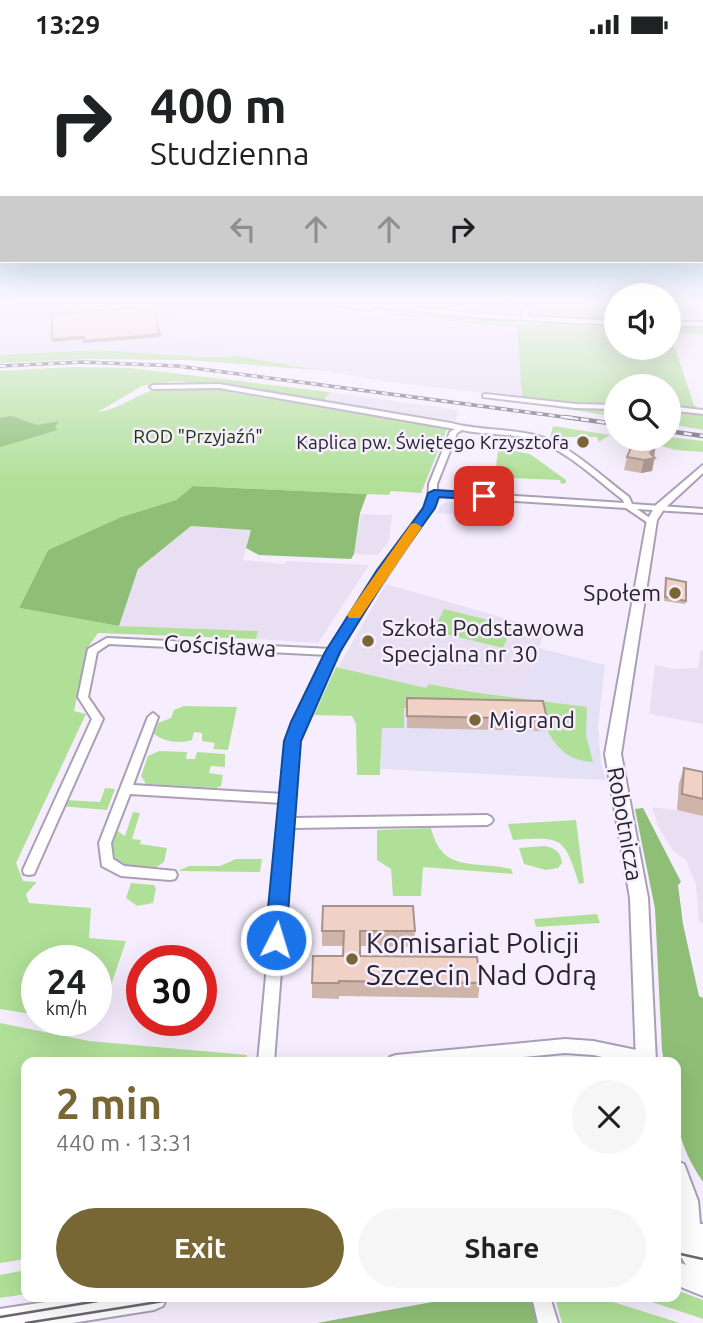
<!DOCTYPE html>
<meta charset="utf-8">
<style>
:root{--surface:#fff;--page:#f6f6f6;--text:#202124;--muted:#757577;--accent:#796635}
body{margin:0;font-family:Ubuntu,sans-serif;background:var(--page);color:var(--text);height:100vh;display:flex;flex-direction:column;font-size:26px;white-space:nowrap}
*{box-sizing:border-box;margin:0}
p{font-size:23px;color:var(--muted)}
.icon{flex:none;width:38px;height:38px;fill:none;stroke:currentColor;stroke-width:2;stroke-linecap:round;stroke-linejoin:round}
.map{position:relative;flex:1;overflow:hidden}
.side{position:absolute;left:21px;top:1008px;width:660px;height:245px;display:flex;flex-direction:column;background:var(--surface);border-radius:14px;box-shadow:0 7px 28px #0002}
.side>*{flex:none}
.top-card{position:absolute;left:0px;top:0px;width:704px;height:214px;box-shadow:0 7px 28px #0002;background:#fff;color:var(--text);overflow:hidden}
.controls{position:absolute;left:604px;top:234px;display:grid;gap:14px}
.controls a{display:grid;place-items:center;width:77px;height:77px;border-radius:50%;background:var(--surface);box-shadow:0 7px 28px #0002;font-size:35px}
.speed{position:absolute;left:21px;top:896px;display:flex;gap:14px;font-size:35px;font-weight:700;text-align:center}
.speed>*{display:grid;place-content:center;width:91px;height:91px;border-radius:50%;background:var(--surface);box-shadow:0 7px 28px #0002;line-height:1}
.speed small{font-size:18px;font-weight:400}
.speed .limit{border:10px solid #d22;background:#fff;color:#111}
.pin{position:absolute;display:grid;place-items:center;width:60px;height:60px;color:#fff;margin:-30px;border-radius:14px;box-shadow:0 4px 10px #0006}
.me{position:absolute;width:77px;margin:-38px;rotate:5deg;stroke-linejoin:round;filter:drop-shadow(0 0 5px #0008)}
.turn{display:flex;align-items:center;gap:24px;height:147px;padding:0 35px;font-size:32px}
.turn .icon{width:91px;height:91px;stroke-width:2.5}
.turn b{display:block;font-size:49px;line-height:60px}
.lanes{display:flex;align-items:center;height:66px;padding:0 35px;background:#0003;justify-content:center;gap:35px;direction:ltr}
.lanes .off{opacity:.35}
.round{display:grid;place-items:center;flex:none;width:74px;height:74px;border-radius:37px;background:var(--page)}
.headline{display:flex;align-items:center;justify-content:space-between;height:119px;padding:0 35px}
h1{font-size:42px;font-weight:600;line-height:52px;color:var(--accent)}
.button{display:flex;gap:14px;margin-top:auto;padding:14px 35px}
.button a{flex:1;height:80px;border-radius:42px;background:var(--accent);color:#fff;font-size:28px;font-weight:600;line-height:80px;text-align:center}
.button a+a{background:var(--page);color:var(--text)}
.status{display:flex;justify-content:space-between;align-items:center;height:49px;padding:0 35px;background:var(--surface);direction:ltr}
.status svg{height:19px;fill:currentColor}
.map>svg:first-child{display:block}
</style>
<div class="status"><b>13:29</b><svg viewBox="0 0 49 12"><path d="M0 12V9h3v3zM5 12V6h3v6zM10 12V3h3v9zM15 12V0h3v12zM26 1h20v11H26zM47 4h2v5h-2z"/></svg></div>
<div class="map">
<svg width="703" height="1274" viewBox="0 0 703 1274">
<rect width="100%" height="100%" fill="#f6eefe"/>
<path fill="#e4e1f7" d="M0,255H191L169,284L237,307L206,308L98,301L0,306Z
M447,453L502,454L500,468L437,464L442,455Z
M539,599L605,616L598,678L601,714L606,731L381,720L382,679L429,635L518,649Z"/>
<path fill="#e8dff3" d="M191,255H287L518,282L522,348L389,333L237,307L168,284Z
M330,343L459,361L456,372L324,352Z
M361,465L392,466L389,492L378,506L354,505Z
M191,477L251,481L243,511L284,515L287,512L369,516L318,594L256,590L258,583L119,577L138,520Z
M386,535L546,581L518,649L429,635L427,640L338,618Z
M700,602H703V675L649,665L655,616L675,620L698,619Z
M679,734L703,739V874L699,873L696,836L686,811L673,802L658,777L652,758L677,761Z"/>
<path fill="#b0e098" d="M532,255L575,258V255H602L604,259L615,260L616,270L543,267L534,264Z
M387,263L511,270L516,275H541V272L595,278L616,275V299H668L669,276L703,277V285H678L671,287L694,356L703,365V381L669,375L668,338H616V368L541,356L542,351L522,348L517,279L385,265Z
M98,301L206,308L237,307L317,321L186,311L92,310L0,314V306Z
M72,318L130,319L330,343L324,351L175,332L142,337L98,363C121,360 138,344 160,339C182,334 212,337 233,344L403,368L411,373L447,380L421,444L391,442L389,446L193,437L176,451L121,468L48,501L19,559L119,577L258,582L256,590L98,584L88,598L74,662L86,665L16,814L23,832L37,833L26,845L29,854L91,859L89,889L126,892L98,975L75,971H96V912H37V966L0,960V322Z
M553,377L610,386L599,393L597,388H550Z
M669,388L703,392V403L675,401L639,390Z
M504,400L530,405L566,431V434L561,435L560,431L511,429L510,433L502,432L501,429L495,427L498,401Z
M444,560L512,577L503,599L433,582Z
M336,618L426,639L429,635L472,643L587,658L586,686L593,713C562,712 546,688 541,660L404,659V679H382L380,726H357L356,675L352,667L314,666Z
M184,657L237,658L228,701L213,700L215,694L202,692V684L194,683L192,691C180,695 164,693 154,685L158,674L171,669L174,661Z
M159,702L187,703L186,710H195L197,703L225,705V718L211,717L209,724L223,726L221,737L216,739L146,735L141,727L148,707Z
M105,739L115,740L107,761L60,757L67,751L100,753Z
M133,763L140,764L132,790L141,791L140,795L167,799L164,813L152,821C123,819 103,816 116,781L125,787Z
M576,771L584,834L579,835C564,787 562,788 513,791L508,775Z
M431,779C442,825 475,811 511,820L513,825L423,818L421,847H393L391,820L377,811V781Z
M544,797C554,798 561,803 562,814L558,819L546,821L524,815L519,799Z
M236,810H262L260,823L178,822L189,817H220Z
M131,834L154,836L156,839L153,854L137,857L126,849Z
M597,865L600,874L536,878L534,870Z
M0,974L89,992L247,1006L246,1013H26V1210L0,1214Z
M26,1221V1245L0,1249V1226Z
M676,1241L703,1251V1270L637,1248H676Z
M555,1248H597L680,1274H562Z"/>
<path fill="#8fbf77" d="M11,367L37,376L59,372L55,377L58,381L0,398V369Z
M193,437L367,445L360,464L354,505L351,510L259,506L246,499L251,481L191,477L138,520L119,577L19,559L48,501L121,468L176,451Z
M643,759L681,833L678,836L683,875L699,947L703,949V1133C673,1088 676,1065 676,1013H664L662,1001L655,860L635,760Z
M460,1248H536L543,1274H317Z"/>
<g fill="none" stroke-linecap="round" stroke-linejoin="round">
<defs>
<path id="minor" d="M522,255H528V270L523,269Z
M678,255H690L687,257Z
M219,335L451,374C479,382 510,379 538,387C570,396 602,428 629,448L632,455L703,460V464L637,460L654,472V476H651L626,459L436,447V453L346,589L300,686L293,769L487,766L491,768L493,771L491,774L487,776L292,779L274,1013H258L280,776L279,774L282,754L130,745L111,794L113,810L124,817L175,822L177,826L175,830L170,831L121,827L102,817L99,794L148,668L153,664L158,668L133,736L283,745L288,686L328,606L109,595L97,603L88,648L103,670L34,825L29,826L24,825L23,821L92,670L78,648L88,600L107,589L331,600L336,589L428,453L429,435L450,383L455,380L219,339L153,340L150,338L153,336ZM462,381C485,386 509,384 532,390C564,399 597,431 623,451L624,454L437,442V435L457,384Z
M485,345L576,355L616,356V360L576,359L483,348V346Z
M668,357L703,361V365L668,361Z
M565,990L593,992L646,1003L652,1005L654,1010L652,1013H626L593,1006L565,1004L471,1013H388L390,1008L396,1006Z
M532,1248H550L558,1274H538Z"/>
<path id="tertiary" d="M327,255H382L483,265L616,272V276L483,269L373,258L370,261Z
M668,273H703V277H668Z
M703,416V424L664,460L657,471L621,705L648,849L656,1013H636L630,849L605,705L647,471L656,456Z
M676,1112L684,1115L698,1152L700,1175H703V1247L676,1236V1212L686,1216L682,1209L676,1211Z
M78,1248H167L163,1257L154,1261L72,1274H0V1260Z"/>
</defs>
<use href="#minor" stroke="#aa9fb7" stroke-width="4"/>
<use href="#tertiary" stroke="#aa9fb7" stroke-width="4"/>
<use href="#minor" fill="#fff" fill-rule="evenodd"/>
<use href="#tertiary" fill="#fff" fill-rule="evenodd"/>
<path stroke="#6c6672" stroke-width="2.5" d="M676,1204L703,1210
M0,1268L122,1248
M26,1274L189,1248"/>
<defs>
<path id="rail-far1" d="M0,317L83,313L178,317L579,370"/>
<path id="rail" d="M565,368L616,375
M668,382L703,387"/>
</defs>
<use href="#rail-far1" stroke="#6c6672" stroke-width="3.5"/>
<use href="#rail" stroke="#6c6672" stroke-width="4.5"/>
<use href="#rail-far1" stroke="#f6eefe" stroke-width="2" stroke-dasharray="6" stroke-linecap="butt"/>
<use href="#rail" stroke="#f6eefe" stroke-width="2.5" stroke-dasharray="8" stroke-linecap="butt"/>
</g>
<path fill="#ceb4a9" d="M627,408H654L655,409L652,422L641,424L624,421Z
M666,529L686,552L685,555L664,552Z
M407,649L547,670L545,682L407,679Z
M684,719L703,723V767L677,761L679,734Z
M322,882H415L414,898L360,897V907L480,934L478,949L339,947V950L312,949V934L343,907V897H322Z"/>
<path fill="#a7928a" d="M160,285V288L84,294V292Z
M84,288V290L52,293V290Z
M656,396L652,422L641,424L644,411Z"/>
<path fill="#efd1c5" stroke="#a7928a" stroke-width="2" d="M153,257L160,285L84,292V288L52,290V265Z
M632,396H656L650,404L655,409L644,411L627,408Z
M666,529L686,533V552L665,548Z
M407,649L543,652L547,670L407,667Z
M684,719L703,723V750L682,745Z
M323,857H413L415,882H360V907L477,908L480,934L339,932V934H312L313,907H343L344,882H322Z"/>
<linearGradient id="sky" x2="0" y2="1"><stop stop-color="#70c3e6"/><stop offset="0.59" stop-color="#fbf7ff"/><stop offset="1" stop-color="#fbf7ff" stop-opacity="0"/></linearGradient>
<rect width="703" height="433" fill="url(#sky)"/>
<path fill="#1a73e8" stroke="#114b97" stroke-width="2" d="M434,441L484,444L490,447L484,451L439,448L435,459L390,522L340,603L301,692L286,891L283,897L276,900L268,897L265,891L284,692L291,673L325,603L377,521L423,459L428,444Z"/>
<path fill="#f59e0b" d="M415,474L422,478L360,569H349L347,566L349,563L411,475Z"/>
<g fill="#796635" stroke="#f6eefe" stroke-width="2.5">
<circle cx="583" cy="393" r="7"/>
<circle cx="675" cy="544" r="7"/>
<circle cx="368" cy="592" r="7"/>
<circle cx="475" cy="671" r="7"/>
<circle cx="352" cy="910" r="7"/>
</g>
<g text-anchor="middle" stroke-width="5" stroke-linejoin="round" paint-order="stroke">
<g font-size="19" fill="#183603" stroke="#f6eefe">
<text x="198" y="394">ROD "Przyjaźń"</text>
</g>
<g font-size="19" fill="#28232d" stroke="#f6eefe" text-anchor="end">
<text x="569" y="400">Kaplica pw. Świętego Krzysztofa</text>
</g>
<g font-size="23" fill="#28232d" stroke="#f6eefe" text-anchor="start">
<text x="661" y="552" text-anchor="end">Społem</text>
<text x="382" y="587">Szkoła Podstawowa<tspan x="382" dy="26">Specjalna nr 30</tspan></text>
<text x="489" y="679">Migrand</text>
</g>
<g font-size="23" fill="#28232d" stroke="#f6eefe">
<text transform="translate(220 597) rotate(3)" y="8">Gościsława</text>
<text transform="translate(625 775) rotate(80)" y="8">Robotnicza</text>
</g>
<g font-size="28" fill="#28232d" stroke="#f6eefe" text-anchor="start">
<text x="366" y="904">Komisariat Policji<tspan x="366" dy="32">Szczecin Nad Odrą</tspan></text>
</g>
</g>
</svg>
<div class="controls">
<a><svg class="icon" aria-label="sound" viewBox="0 0 24 24"><path d="M4 9h4l5-4v14l-5-4H4zM17 9q2 3 0 6"/></svg></a>
<a><svg class="icon" aria-label="search" viewBox="0 0 24 24"><circle cx="10" cy="10" r="6"/><path d="M15 15l6 6"/></svg></a>
</div>
<div class="speed"><div>24<small>km/h</small></div><div class="limit">30</div></div>
<div class="pin" style="left:484px;top:447px;background:#d93025"><svg class="icon" aria-label="arrive" viewBox="0 0 24 24"><path d="M6 21V4h12l-3 4 3 4H6"/></svg></div>
<svg class="me" style="left:276px;top:891px" viewBox="-20 -20 40 40"><circle r="17" fill="#1a73e8" stroke="#fff" stroke-width="3"/><path d="M0-11L8 9 0 5-8 9z" fill="#fff"/></svg>
<div class="top-card">
<div class="turn"><svg class="icon" aria-label="right" viewBox="0 0 24 24"><path d="M7 20v-9h11M14 6l5 5-5 5"/></svg><div><b>400 m</b>Studzienna</div></div>
<div class="lanes"><svg class="icon off" aria-label="left" viewBox="0 0 24 24"><path d="M17 20v-9H6M10 6l-5 5 5 5"/></svg><svg class="icon off" aria-label="ahead" viewBox="0 0 24 24"><path d="M12 20V5M6 11l6-6 6 6"/></svg><svg class="icon off" aria-label="ahead" viewBox="0 0 24 24"><path d="M12 20V5M6 11l6-6 6 6"/></svg><svg class="icon" aria-label="right" viewBox="0 0 24 24"><path d="M7 20v-9h11M14 6l5 5-5 5"/></svg></div>
</div>
<section class="side">
<div class="headline"><div><h1>2 min</h1><p>440 m · 13:31</p></div><a class="round"><svg class="icon" aria-label="close" viewBox="0 0 24 24"><path d="M6 6l12 12M18 6L6 18"/></svg></a></div>
<div class="button"><a>Exit</a><a>Share</a></div>
</section>
</div>
